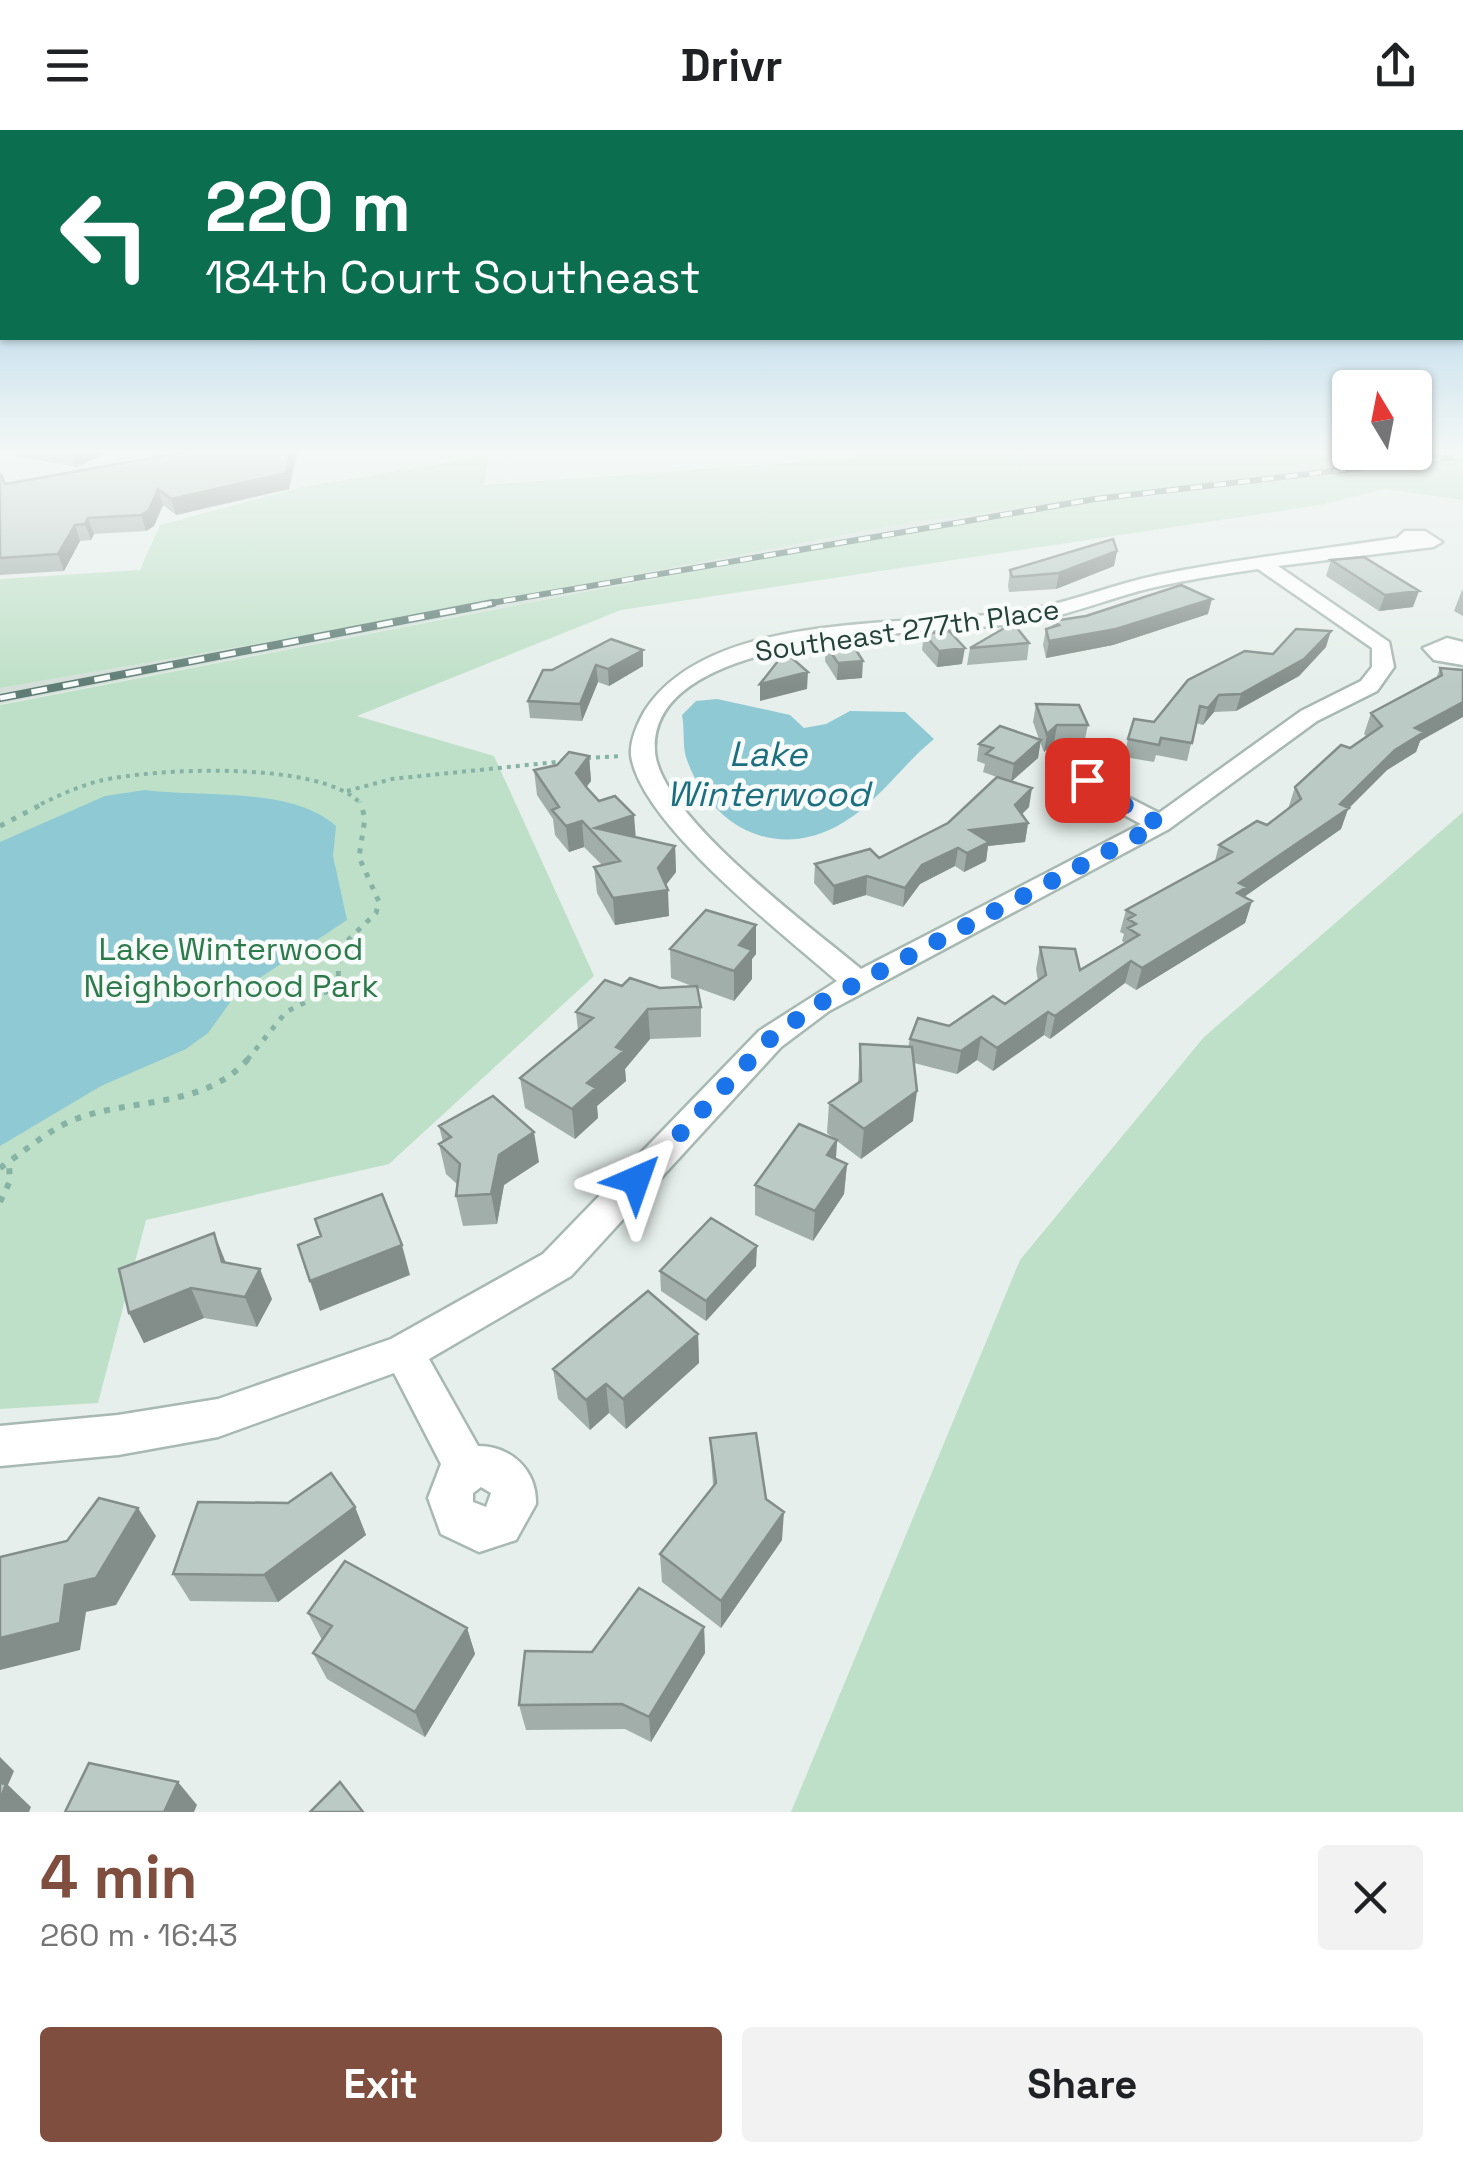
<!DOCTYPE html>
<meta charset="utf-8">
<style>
:root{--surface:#fff;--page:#f2f2f2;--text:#202124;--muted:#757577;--accent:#7f4e3f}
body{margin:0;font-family:"Space Grotesk",sans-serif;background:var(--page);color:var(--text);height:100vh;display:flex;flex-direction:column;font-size:38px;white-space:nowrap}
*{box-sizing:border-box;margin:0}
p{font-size:32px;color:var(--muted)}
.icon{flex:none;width:55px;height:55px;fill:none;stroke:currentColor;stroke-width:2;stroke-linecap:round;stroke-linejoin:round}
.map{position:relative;height:1682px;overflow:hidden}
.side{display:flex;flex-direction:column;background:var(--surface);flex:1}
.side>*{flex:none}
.hud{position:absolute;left:0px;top:0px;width:1465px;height:210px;box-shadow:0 2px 8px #0004;background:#0b6e4f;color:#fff;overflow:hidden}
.needle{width:65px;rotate:350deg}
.controls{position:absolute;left:1332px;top:240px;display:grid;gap:20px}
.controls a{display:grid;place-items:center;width:100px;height:100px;border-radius:10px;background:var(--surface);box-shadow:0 2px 8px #0004;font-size:50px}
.pin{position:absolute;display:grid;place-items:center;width:85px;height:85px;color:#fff;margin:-42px;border-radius:20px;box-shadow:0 5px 15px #0006}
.me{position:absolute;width:110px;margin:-55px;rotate:43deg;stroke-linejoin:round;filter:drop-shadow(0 0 8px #0008)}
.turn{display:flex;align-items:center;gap:35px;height:210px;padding:0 40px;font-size:45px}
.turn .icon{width:130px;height:130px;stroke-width:2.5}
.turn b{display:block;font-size:70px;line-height:85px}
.round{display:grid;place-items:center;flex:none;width:105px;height:105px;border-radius:10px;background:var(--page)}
.head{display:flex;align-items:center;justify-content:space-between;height:170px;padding:0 40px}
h1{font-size:60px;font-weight:700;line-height:75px;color:var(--accent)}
.action{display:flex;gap:20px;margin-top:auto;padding:20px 40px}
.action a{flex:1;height:115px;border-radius:10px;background:var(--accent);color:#fff;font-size:40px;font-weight:700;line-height:115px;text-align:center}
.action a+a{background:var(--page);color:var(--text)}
header{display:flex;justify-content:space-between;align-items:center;height:130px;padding:0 40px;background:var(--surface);font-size:45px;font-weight:700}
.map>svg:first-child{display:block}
</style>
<header><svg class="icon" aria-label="menu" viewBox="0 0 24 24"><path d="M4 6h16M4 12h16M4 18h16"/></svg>Drivr<svg class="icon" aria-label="share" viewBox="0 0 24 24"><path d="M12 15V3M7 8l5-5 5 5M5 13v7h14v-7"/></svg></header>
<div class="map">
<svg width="1463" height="1682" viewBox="0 0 1463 1682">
<rect width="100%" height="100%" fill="#e6efeb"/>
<path fill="#d4dfda" d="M1463,324V329L1067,376L854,410L0,574V558L390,491L913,392L1249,346Z"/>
<path fill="#bfe0c8" d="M854,320L1407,323L1391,330L913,392L390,491L0,558V449L140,440L160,395L302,357L488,326L484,355L859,328Z
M1463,329V370L1385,359L1320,375L621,480L357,586L494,626L594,846L389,1034L146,1090L98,1273L0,1279V575L854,410L1067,376Z
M1463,682V1682H791L1020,1130L1204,907Z"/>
<path fill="#8ec9d4" d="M717,569L790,585L804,598L826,594L850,581L905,582L934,609C902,635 879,671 844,692C780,732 712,700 687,630C682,618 685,599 682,585L696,571Z
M145,660C204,668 290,656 336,696L333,726L347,790L237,863L208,903L186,919L101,956L0,1016V712L105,666Z"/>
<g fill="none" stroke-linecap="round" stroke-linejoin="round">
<defs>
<path id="minor" d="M1405,401H1425L1442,412L1433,417L1278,436L1389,512L1394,537L1377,561L1317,591L1169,699L829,881L781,917L571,1146L429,1229L478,1316C511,1316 537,1340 536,1374L516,1410L479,1422L441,1404L428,1368L441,1334L394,1243L218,1307L118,1325L0,1336V1296L118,1285L218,1269L391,1209L543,1124L759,901L837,851C785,805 640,694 631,625C630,610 637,595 644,582C711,476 918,499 1027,480C1072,472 1114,454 1158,445C1237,429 1317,420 1397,408ZM1258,439L1372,518V537L1361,551L1301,581L1159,683L1122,664L1121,655C1106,640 1088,641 1069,649L1066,654L1075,669L1102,673L1141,694L861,839C811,797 660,686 655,622C646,498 944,504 1021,493C1062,487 1100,472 1139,461C1177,451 1218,445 1258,439ZM481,1357L491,1363L486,1377L473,1372V1363Z
M1447,508L1463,512V535L1434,530L1423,518Z"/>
</defs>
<use href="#minor" stroke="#a8b8b2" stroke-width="5"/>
<path stroke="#86b3a5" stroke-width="4" stroke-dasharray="4 5" stroke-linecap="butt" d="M587,628L621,626
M347,661L392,649L566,631
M41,674C60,665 79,656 99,651C153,638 322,630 361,674"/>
<path stroke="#86b3a5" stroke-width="5" stroke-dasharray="5 8" stroke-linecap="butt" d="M0,696L46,672
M338,856L363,853
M247,930L286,882L338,856L339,819L376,783L379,772L359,727L365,688L360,672"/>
<path stroke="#86b3a5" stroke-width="6" stroke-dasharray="6 9" stroke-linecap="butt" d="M0,1038C22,1023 46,1002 71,991C128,967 205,980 249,928
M0,1072L10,1051L9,1034"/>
<use href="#minor" fill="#fff" fill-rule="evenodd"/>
<defs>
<path id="rail-far1" d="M480,475L1095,369L1463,326"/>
<path id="rail" d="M0,568L493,473"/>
</defs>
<use href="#rail-far1" stroke="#5f7d75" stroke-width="6"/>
<use href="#rail" stroke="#5f7d75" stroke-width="8"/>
<use href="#rail-far1" stroke="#f7fbf9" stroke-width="4" stroke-dasharray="12" stroke-linecap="butt"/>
<use href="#rail" stroke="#f7fbf9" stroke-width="5" stroke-dasharray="16" stroke-linecap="butt"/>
</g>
<path fill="#a1aea9" d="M12,320H111L77,337L14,326Z
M194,321L289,359L176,385L163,375L154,396L146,401L94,404L91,410L80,411L64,441L0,445V344L5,354Z
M1117,421L1114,436L1056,459L1009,462L1008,456L1010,440Z
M1331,430L1413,477L1379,481L1326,446Z
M1462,460L1463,461V486L1454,481Z
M1208,484L1113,515L1046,528L1043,515L1046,499L1052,497L1053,491Z
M924,504L962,534L937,537L922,520Z
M611,509L643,536L609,556L598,552L582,591L530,588L528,571L552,540Z
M1029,513L1027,530L967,535L970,518Z
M826,515L862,548L837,550L825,531Z
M1326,517L1299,546L1236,581L1214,582L1203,595L1196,593L1187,631L1156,625L1154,632L1124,627L1128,609L1154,592Z
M1440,538L1463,540L1420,611L1416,622L1387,640L1348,679L1341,699L1244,767L1252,771L1245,793L1136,860L1125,853L1050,909L1044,905L993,941L977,930L957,944L914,933L913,991L861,1029L837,1011L836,1029L847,1034L844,1064L813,1111L755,1085V1055L836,1010L827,1003L829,973L858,954L860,914L908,917L910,909L1005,874L1038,851L1036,839L1040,817L1080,840L1125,813L1122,811L1124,804L1120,802L1126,780L1215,731L1219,715L1267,695L1288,679L1295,657L1367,607L1364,604L1371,583L1436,549Z
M1036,574L1088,595L1084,613H1054L1044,622L1040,612L1038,628L1011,651L1029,677L1022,684L1028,693L1025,712L988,716L986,731L964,742L955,736L920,754L903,777L866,765L833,775L814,753L815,734L879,728L948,693L997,647L983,642L985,634L977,631L979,614L1039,609L1033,592Z
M589,626L591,651L586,657L635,707L675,716L676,742L666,755L669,786L615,795L597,763L594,737L602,735L584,717L569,722L555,705L553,689L537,665L534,640Z
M670,819L756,824L752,829V849L734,871L698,858L701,877V907L650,909L625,939L626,951L597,976L598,988L575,1009L525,978L520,948L578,900L576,882L622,856L660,858L692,856L671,848Z
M439,996L539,1032L504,1055L497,1094L463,1096L456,1066L458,1055L446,1044L439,1014L443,1012Z
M227,1133L272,1169L257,1197L204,1188L144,1213L129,1183Z
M756,1136L706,1191L661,1161L660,1141Z
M698,1204L699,1233L626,1299L609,1283L590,1300L558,1269L553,1239Z
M710,1308L782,1410L721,1498L662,1452L660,1424L713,1356Z
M355,1377L366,1405L278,1472L190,1471L173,1444Z
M308,1483L467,1498L475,1524L425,1607L327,1549L313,1523L322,1510Z
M704,1497L705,1523L651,1612L625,1599L526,1600L519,1575L592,1522Z"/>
<path fill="#838d89" d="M76,320H111L77,337L72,321Z
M291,320H298L289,359L176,385L171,369Z
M158,359L163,375L154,396L146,401L141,385Z
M88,388L94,404L91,410L85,394Z
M75,395L80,411L64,441L58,424Z
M1117,421L1114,436L1056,459L1059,443Z
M1419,461L1413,477L1379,481L1385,465Z
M1212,469L1208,484L1113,515L1046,528L1049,511Z
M1331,501L1326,517L1299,546L1236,581L1241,564Z
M965,518L962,534L937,537L939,521Z
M643,520V536L609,556L608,539Z
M863,531L862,548L837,550L838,533Z
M596,535L598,552L582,591L580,574Z
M808,542L807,559L760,571V554Z
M1219,565L1214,582L1203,595L1208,578Z
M1463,572V587L1420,611L1416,622L1387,640L1348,679L1341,699L1244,767L1252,771L1245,793L1136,860L1142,838L1239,753L1340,674L1415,598Z
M1057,595L1054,613L1044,622L1047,604Z
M1041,610L1038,628L1011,652L1014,634Z
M589,626L591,651L578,668L576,643Z
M1032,658L1029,677L1012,694L1015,675Z
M634,685L636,710L595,698Z
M582,691L584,717L569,722L566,696Z
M1028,693L1025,712L988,716L986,731L964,742L970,700Z
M675,716L676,742L661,761L668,760L669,786L615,795L613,768L658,738Z
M958,718L955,736L920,754L903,777L905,758L922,735Z
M867,746L866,765L833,775L834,756Z
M756,795V824L752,829V849L734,871V841L739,815Z
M1131,831L1125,853L1050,909L1055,886Z
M648,879L650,909L625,939L626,951L597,976L598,988L575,1009L572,979L587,953Z
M1048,882L1044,905L993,941L997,918Z
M981,907L977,930L957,944L961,921Z
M917,961L913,991L861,1029L864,999Z
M534,1002L539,1032L504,1055L497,1094L491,1064L499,1025Z
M837,1010L835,1040L827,1025Z
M847,1034L844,1064L813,1111L815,1081Z
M214,1103L226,1133L222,1132Z
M402,1115L410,1145L320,1181L310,1151Z
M757,1116L756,1136L706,1191V1171Z
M260,1139L272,1169L257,1197L245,1167Z
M191,1158L204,1188L144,1213L129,1183Z
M698,1204L699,1233L626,1299L623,1269Z
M606,1254L609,1283L590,1300L586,1270Z
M355,1377L366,1405L278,1472L264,1445Z
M138,1378L156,1406L116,1475L86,1482L80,1520L0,1540V1508L65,1455Z
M784,1382L782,1410L721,1498V1471Z
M704,1497L705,1523L651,1612L649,1587Z
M467,1498L475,1524L425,1607L415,1582Z
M0,1627L14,1641L8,1655L31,1677L29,1682H0Z
M178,1652L197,1675L194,1682H164Z"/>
<path fill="#bbcac4" stroke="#838d89" stroke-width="2.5" d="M196,320H291L286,343L171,369L158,359L149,380L141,385L88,388L85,394L75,395L58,424L0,428V344H1L5,354Z
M1113,409L1117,421L1059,443L1012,447L1010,440Z
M1364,427L1419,461L1385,465L1331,430Z
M1181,455L1212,469L1116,499L1049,511L1046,499L1059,495L1053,491L1086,486Z
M1013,493L1029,513L970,518Z
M1296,499L1331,501L1304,529L1241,564L1219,565L1208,578L1200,576L1192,613L1161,608L1159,615L1128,609L1134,589L1154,592L1188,550L1245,521L1273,524Z
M949,501L965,518L939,521L924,504Z
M611,509L643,520L608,539L596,535L580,574L528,571L543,540H552Z
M851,512L863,531L838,533L826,515Z
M785,522L808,542L760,554Z
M1440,538L1463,540V572L1415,598L1424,602L1395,620L1340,674L1349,678L1239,753L1247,757L1237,763L1252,771L1142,838L1131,831L1055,886L1048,882L997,918L981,907L961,921L910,909L918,888L949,896L993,866L1005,874L1046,845L1040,817L1075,819L1080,840L1139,805L1128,798L1136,794L1128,789L1135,785L1126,780L1232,722L1219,715L1257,691L1267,695L1301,669L1295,657L1341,615L1350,618L1382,596L1371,583L1442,545Z
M1036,574L1079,575L1088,595H1057L1047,604Z
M1000,596L1041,610L1014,634L986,624L993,618L979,614Z
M569,622L589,626L576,643L587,658L599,671L615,666L634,685L595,698L675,716L658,738L668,760L613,768L594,737L620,731L582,691L566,696L552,680L559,677L534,640L557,635Z
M997,647L1032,658L1015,675L1028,693L970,700L989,712L967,723L958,718L922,735L905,758L867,746L834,756L815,734L870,719L879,728L948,693Z
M706,780L756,795L739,815L752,820L734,841L670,819Z
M630,848L660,858L697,856L701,877L648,879L616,917L624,921L587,953L596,958L572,979L520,948L593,888L576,882L605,850L622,856Z
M860,914L912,917L917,961L864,999L829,973L861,951Z
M493,966L534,1002L499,1025L491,1064L456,1066L460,1034L439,1014L451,1007L439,996Z
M799,994L837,1010L827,1025L847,1034L815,1081L755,1055Z
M382,1064L402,1115L310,1151L298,1115L321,1106L315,1089Z
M711,1088L757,1116L706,1171L660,1141Z
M214,1103L222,1132L260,1139L245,1167L191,1158L129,1183L119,1139Z
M648,1161L698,1204L623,1269L606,1254L586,1270L553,1239Z
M756,1303L766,1369L784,1382L721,1471L660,1424L716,1353L710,1308Z
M331,1343L355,1377L264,1445L173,1444L198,1372L288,1373Z
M99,1368L138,1378L96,1448L65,1455L60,1493L0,1508V1427L67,1411Z
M345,1431L467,1498L415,1582L313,1523L332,1496L308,1483Z
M639,1458L704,1497L649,1587L622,1574L519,1575L525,1521L592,1522Z
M89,1633L178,1652L164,1682H65Z
M340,1652L363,1682H310Z
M0,1653L6,1654L0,1670Z"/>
<linearGradient id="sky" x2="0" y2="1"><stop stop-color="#84bce0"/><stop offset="0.58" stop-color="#f4f8f6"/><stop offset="1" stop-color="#f4f8f6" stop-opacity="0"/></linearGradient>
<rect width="1463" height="555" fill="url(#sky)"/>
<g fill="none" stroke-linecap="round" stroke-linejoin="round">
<path stroke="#1a73e8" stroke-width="18" stroke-dasharray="0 32.4" d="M636,1050L770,909L818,874L1160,694L1108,666L1112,660L1106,654L1087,650"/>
</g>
<g text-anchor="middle" stroke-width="9" stroke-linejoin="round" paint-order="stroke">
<g font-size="28" fill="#24423a" stroke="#f7fbf9">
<text transform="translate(907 500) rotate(-8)" y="10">Southeast 277th Place</text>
</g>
<g font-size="32" fill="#2d7a4b" stroke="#f7fbf9">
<text x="231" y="830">Lake Winterwood<tspan x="231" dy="37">Neighborhood Park</tspan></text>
</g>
<g font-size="35" font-style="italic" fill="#1c6f80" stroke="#f7fbf9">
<text x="768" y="636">Lake<tspan x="768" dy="40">Winterwood</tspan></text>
</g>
</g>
</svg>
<div class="controls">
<a><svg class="needle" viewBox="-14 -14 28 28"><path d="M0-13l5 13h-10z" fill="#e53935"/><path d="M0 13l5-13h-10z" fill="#757577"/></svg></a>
</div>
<div class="pin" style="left:1087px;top:650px;background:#d93025"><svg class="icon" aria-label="arrive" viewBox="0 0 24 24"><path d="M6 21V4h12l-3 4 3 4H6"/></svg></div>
<svg class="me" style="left:636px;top:1050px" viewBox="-20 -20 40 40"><path d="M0-17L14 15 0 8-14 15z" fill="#1a73e8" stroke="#fff" stroke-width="4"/></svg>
<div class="hud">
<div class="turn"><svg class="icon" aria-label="left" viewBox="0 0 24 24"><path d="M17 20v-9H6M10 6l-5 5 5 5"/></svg><div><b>220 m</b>184th Court Southeast</div></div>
</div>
</div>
<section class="side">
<div class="head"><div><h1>4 min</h1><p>260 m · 16:43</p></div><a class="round"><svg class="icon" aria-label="close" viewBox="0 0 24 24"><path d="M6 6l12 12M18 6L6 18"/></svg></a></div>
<div class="action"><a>Exit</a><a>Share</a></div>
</section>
